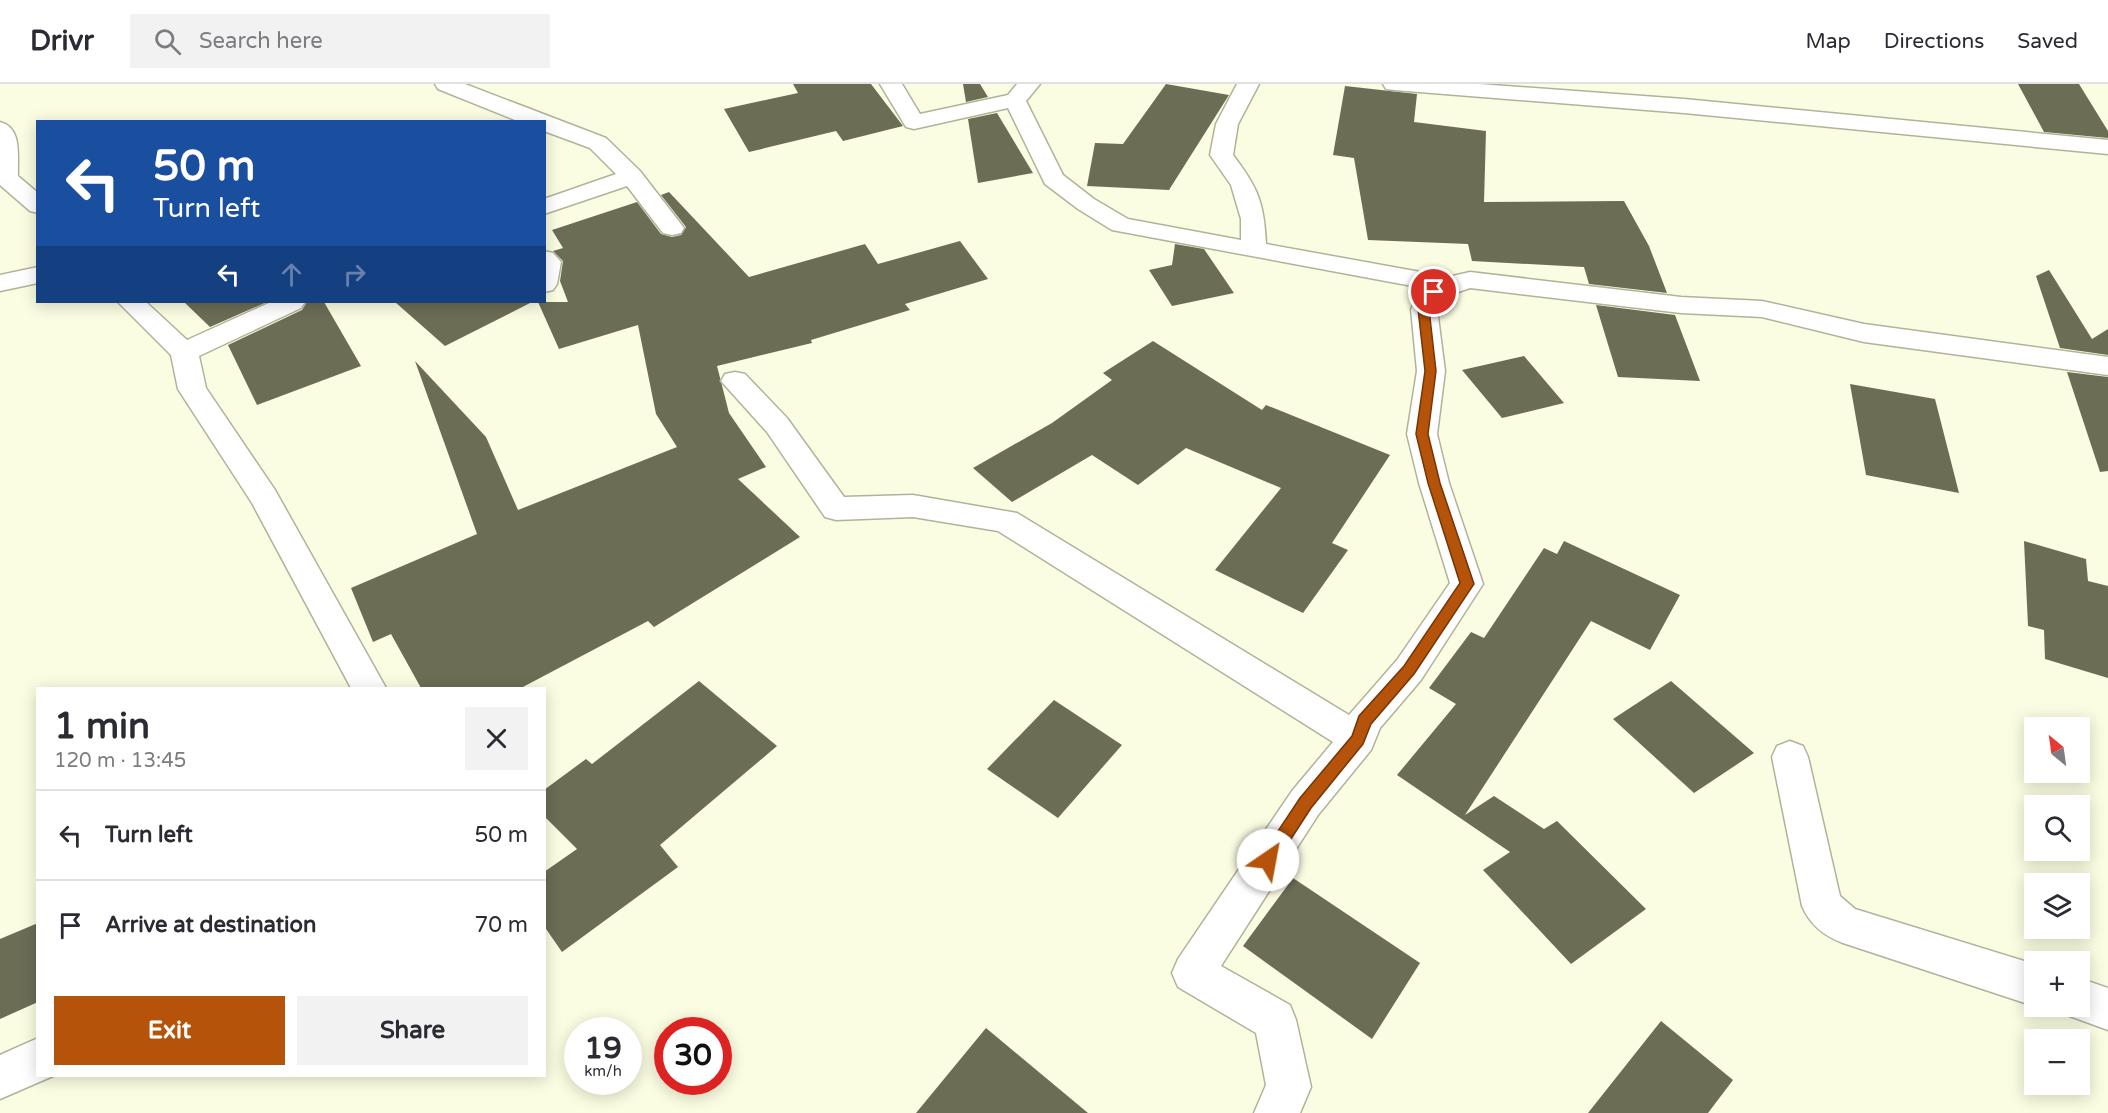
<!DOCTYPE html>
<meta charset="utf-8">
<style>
:root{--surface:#fff;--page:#f2f2f3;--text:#2b2b33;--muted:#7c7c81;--line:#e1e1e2;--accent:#b45309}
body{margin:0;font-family:"Varela Round",sans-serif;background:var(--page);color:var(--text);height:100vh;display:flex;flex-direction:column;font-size:22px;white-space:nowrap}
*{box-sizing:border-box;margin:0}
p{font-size:20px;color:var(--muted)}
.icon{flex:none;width:33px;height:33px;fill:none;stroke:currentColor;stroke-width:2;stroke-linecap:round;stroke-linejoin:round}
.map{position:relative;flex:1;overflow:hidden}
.details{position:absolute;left:36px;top:603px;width:510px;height:390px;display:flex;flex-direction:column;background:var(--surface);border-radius:0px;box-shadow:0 3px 15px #0003}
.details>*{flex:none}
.guide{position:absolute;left:36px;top:36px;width:510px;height:183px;border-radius:0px;box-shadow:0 3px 15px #0003;background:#1a4fa0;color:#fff;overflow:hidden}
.needle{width:39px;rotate:331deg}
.buttons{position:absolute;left:2024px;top:633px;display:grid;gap:12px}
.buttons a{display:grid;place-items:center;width:66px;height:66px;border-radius:0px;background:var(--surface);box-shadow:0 3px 15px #0003;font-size:30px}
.speed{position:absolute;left:564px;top:933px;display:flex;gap:12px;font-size:30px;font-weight:700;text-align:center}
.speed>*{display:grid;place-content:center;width:78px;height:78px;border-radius:50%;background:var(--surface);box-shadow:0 3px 15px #0003;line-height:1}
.speed small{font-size:15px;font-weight:400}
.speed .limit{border:9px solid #d22;background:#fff;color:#111}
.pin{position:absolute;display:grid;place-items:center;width:51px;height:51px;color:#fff;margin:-26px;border:3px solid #fff;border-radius:50%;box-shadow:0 2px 6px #0007}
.me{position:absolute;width:66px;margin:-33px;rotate:33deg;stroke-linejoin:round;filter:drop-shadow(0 0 4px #0008)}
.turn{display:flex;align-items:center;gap:21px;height:126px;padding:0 18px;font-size:27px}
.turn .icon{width:78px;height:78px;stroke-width:2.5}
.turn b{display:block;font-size:42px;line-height:51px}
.lanes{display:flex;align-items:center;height:57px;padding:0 18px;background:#0003;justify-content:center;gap:30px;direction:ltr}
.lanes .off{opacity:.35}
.round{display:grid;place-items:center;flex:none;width:63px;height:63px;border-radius:0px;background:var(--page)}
.summary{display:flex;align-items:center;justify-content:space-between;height:102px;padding:0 18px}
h1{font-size:36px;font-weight:700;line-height:45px}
.cta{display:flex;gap:12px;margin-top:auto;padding:12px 18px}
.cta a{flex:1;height:69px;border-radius:0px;background:var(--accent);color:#fff;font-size:24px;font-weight:700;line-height:69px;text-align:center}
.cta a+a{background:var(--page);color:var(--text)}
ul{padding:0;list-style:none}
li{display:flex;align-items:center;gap:18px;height:90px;padding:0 18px;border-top:2px solid var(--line)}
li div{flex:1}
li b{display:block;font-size:22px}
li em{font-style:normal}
header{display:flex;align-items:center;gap:36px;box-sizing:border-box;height:84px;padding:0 30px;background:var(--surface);border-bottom:2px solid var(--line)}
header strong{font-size:28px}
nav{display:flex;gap:33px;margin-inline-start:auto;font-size:21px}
.search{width:420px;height:54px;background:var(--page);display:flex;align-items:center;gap:15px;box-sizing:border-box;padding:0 21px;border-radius:0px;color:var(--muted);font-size:22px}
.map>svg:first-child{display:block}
</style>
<header>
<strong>Drivr</strong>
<div class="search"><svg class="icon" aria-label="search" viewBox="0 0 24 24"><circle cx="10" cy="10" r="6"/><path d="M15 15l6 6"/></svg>Search here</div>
<nav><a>Map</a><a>Directions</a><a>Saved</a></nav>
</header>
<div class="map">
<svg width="2108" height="1029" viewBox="0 0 2108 1029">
<rect width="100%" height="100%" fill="#fbfde2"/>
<path fill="#6b6d55" d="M793,0H871L903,42L843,57L836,47L749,68L724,25L798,9Z
M963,0H980L988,13L966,18Z
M1166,0L1229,11L1169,106L1087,102L1095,59L1123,60Z
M2018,0H2079L2108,47V54L2044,48Z
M1345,2L1417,10L1414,38L1486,47L1484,118L1624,117L1649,162L1667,209L1589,200L1584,183L1472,177L1468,160L1368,156L1354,74L1333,71Z
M997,29L1033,89L978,99L968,35Z
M669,108L749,193L865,160L878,180L960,157L988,195L905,220L910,226L811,256L812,259L717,282L729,329L766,383L738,395L800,453L654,543L648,537L521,604H421L391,550L373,558L351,504L477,450L415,277L486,353L518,426L677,363L656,330L638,241L559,265L538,218H568L560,197L563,177L553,167L563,164L552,146L637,118L661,150L672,153L681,151L686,143L661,111Z
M1175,160L1204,165L1234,209L1172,222L1149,186L1172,181Z
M2049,186L2092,255L2108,245V271L2060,264L2036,192Z
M184,218H267L210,243Z
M307,218H324L361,282L257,321L228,261L302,226Z
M395,218H532L445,262Z
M1596,221L1675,231L1700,297L1618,293Z
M1153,257L1262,326L1266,321L1390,371L1332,459L1348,466L1303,529L1215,486L1281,404L1186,364L1138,401L1092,371L1012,418L973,384L1052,339L1112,296L1103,289Z
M1524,272L1564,319L1502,334L1462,286Z
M2067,288L2108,293V387L2100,388Z
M1850,300L1935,315L1959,409L1866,391Z
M1564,457L1680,511L1650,566L1591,537L1465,731L1494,712L1544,745L1557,737L1646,825L1571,880L1483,786L1510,768L1397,691L1456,620L1429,604L1471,548L1484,554L1544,464L1557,470Z
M2024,457L2086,475L2088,497L2108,502V594L2045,575L2044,546L2028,542Z
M699,597L777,662L660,761L678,783L562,868L544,842V788L577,765L544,732V706L586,675L592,680Z
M1671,597L1754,669L1694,709L1613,635Z
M1054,616L1122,661L1058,734L987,685Z
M1293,794L1420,879L1372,955L1243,862Z
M38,839V918L0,935V855Z
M1661,937L1733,996L1708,1029H1588Z
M986,944L1088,1029H916Z"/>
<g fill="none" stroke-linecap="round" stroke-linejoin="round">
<defs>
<path id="minor" d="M435,0H465L606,54L640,87L684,144L681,149L672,151L663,149L627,102L544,130V115L616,90L590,64L544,47V38H520L438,5Z
M880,0H902L920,30L1008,11L1017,0H1040L1026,17L1063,91L1094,115L1128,135L1241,156V135L1231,101L1210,71L1216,40L1237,0H1259L1238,40L1233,71C1258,104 1264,118 1266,160L1448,193L1470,188L1681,213L1762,217L1864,240L2108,273V291L1864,258L1762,233L1681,229L1470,204L1444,213L1437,225L1445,287L1437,350L1449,399L1483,500L1421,596L1380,644L1371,666L1318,731L1221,882L1290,921L1296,936L1311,1003L1300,1029H1254L1266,1001L1256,949L1178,903L1172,889L1178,875L1292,707L1333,658L998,447L913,433L836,436L825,433L767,348L721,297L725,290L735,288L745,290L787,334L844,413L913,411L1017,429L1349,631L1397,576L1450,499L1419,399L1407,350L1417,287L1411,225L1423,204L1112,146L1078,125L1045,100L1008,24L914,45L906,43Z
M1383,0H1479L1684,15L2108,56V70L1684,29L1394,6L1386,5Z
M0,38C23,44 17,73 18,92L38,109V129L30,127L0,101Z
M544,167L553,169L561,178L557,200L553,206L544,208Z
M38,183V199L0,207V191Z
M118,218H146L187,256L271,218H305L301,224L199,272L206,304L275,406L386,604H351L252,419L178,305L171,271Z
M1790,657L1803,662L1808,673L1840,812L1855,825L2034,880V922L1843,859C1824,852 1810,841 1802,822L1772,673L1777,662Z
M2079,894L2108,904V946L2064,930L2061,922H2079Z
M38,954V992H53L0,1015V971Z"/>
</defs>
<use href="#minor" stroke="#b1b399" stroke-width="3"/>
<use href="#minor" fill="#fff" fill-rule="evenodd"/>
</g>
<path fill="#b45309" stroke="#753606" stroke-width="1.5" d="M1434,204L1439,208L1429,225L1436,287L1428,350L1440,399L1474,500L1414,590L1371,640L1363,660L1311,724L1274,781L1268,783L1262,781L1260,776L1262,771L1300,714L1352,652L1359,632L1404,582L1460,499L1428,399L1416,350L1425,287L1418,225L1430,205Z"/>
</svg>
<div class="buttons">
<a><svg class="needle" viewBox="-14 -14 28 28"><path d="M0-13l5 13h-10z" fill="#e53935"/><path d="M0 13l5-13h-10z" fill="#7c7c81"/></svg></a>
<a><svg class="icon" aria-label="search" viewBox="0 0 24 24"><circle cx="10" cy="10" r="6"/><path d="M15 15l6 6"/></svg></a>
<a><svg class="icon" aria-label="layers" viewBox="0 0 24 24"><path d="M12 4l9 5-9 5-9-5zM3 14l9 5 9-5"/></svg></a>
<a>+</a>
<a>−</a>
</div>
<div class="speed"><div>19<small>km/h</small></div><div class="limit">30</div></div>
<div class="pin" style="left:1434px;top:208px;background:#d93025"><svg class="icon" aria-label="arrive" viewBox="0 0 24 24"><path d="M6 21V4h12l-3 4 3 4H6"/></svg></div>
<svg class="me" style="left:1268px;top:776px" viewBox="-20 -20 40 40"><circle r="19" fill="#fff"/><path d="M0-13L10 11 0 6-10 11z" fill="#b45309"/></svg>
<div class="guide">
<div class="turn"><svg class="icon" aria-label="left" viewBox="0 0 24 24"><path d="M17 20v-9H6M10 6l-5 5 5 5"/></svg><div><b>50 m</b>Turn left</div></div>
<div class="lanes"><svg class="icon" aria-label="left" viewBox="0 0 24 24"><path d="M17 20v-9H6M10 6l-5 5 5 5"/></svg><svg class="icon off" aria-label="ahead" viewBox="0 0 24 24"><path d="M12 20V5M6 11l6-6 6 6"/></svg><svg class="icon off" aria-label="right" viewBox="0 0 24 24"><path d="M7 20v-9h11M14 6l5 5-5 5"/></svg></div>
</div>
<section class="details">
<div class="summary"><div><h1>1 min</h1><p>120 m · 13:45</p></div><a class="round"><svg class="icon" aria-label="close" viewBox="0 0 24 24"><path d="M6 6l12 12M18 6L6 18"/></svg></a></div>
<ul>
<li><svg class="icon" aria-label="left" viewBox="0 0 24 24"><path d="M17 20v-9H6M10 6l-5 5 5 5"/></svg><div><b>Turn left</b></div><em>50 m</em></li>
<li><svg class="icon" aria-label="arrive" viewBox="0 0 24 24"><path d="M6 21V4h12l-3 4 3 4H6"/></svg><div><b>Arrive at destination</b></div><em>70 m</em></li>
</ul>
<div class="cta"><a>Exit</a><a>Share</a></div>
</section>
</div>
